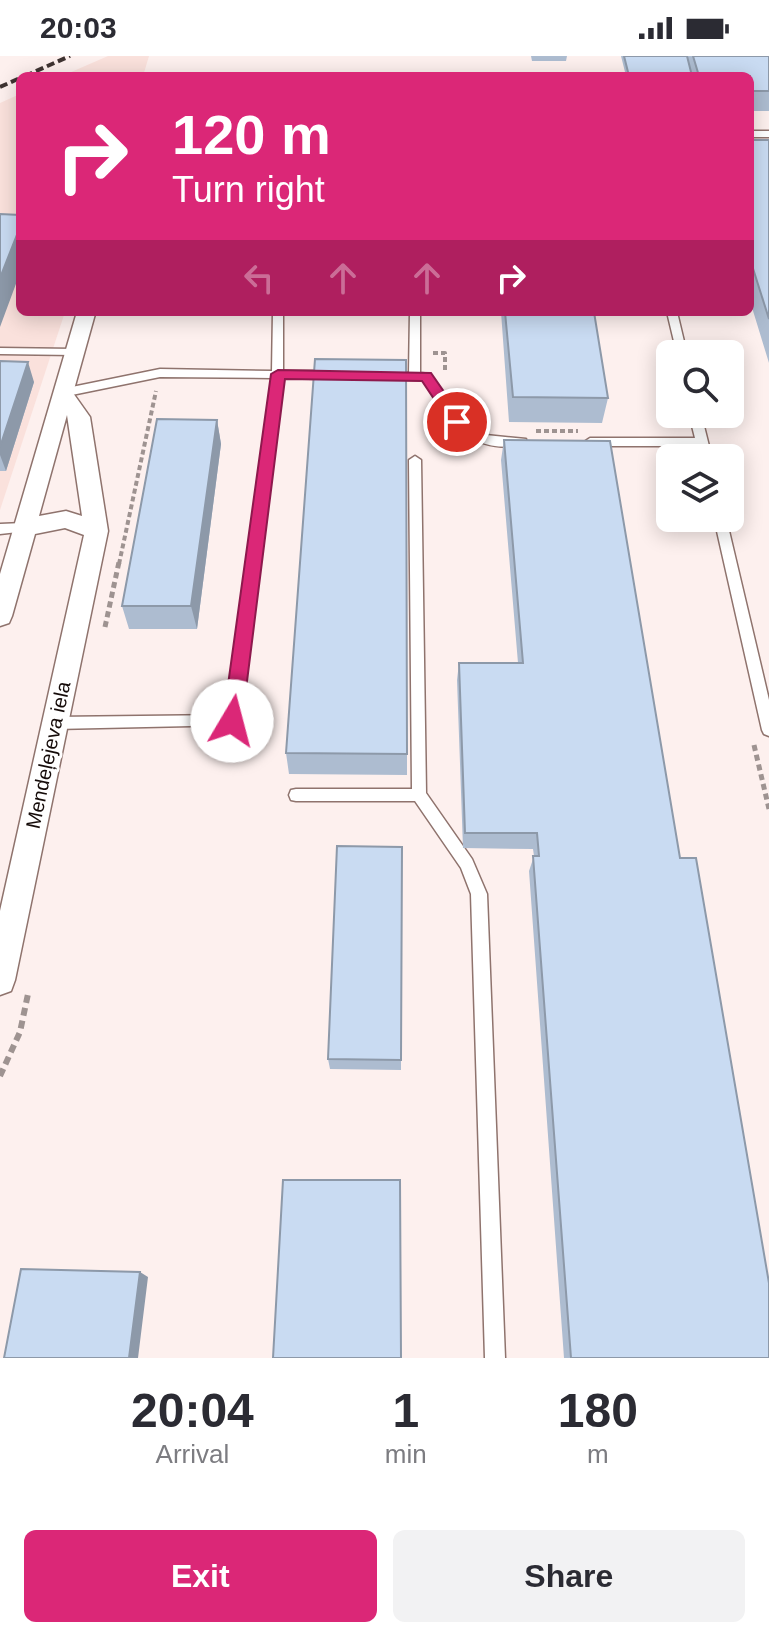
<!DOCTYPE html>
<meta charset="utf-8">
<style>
:root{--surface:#fff;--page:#f2f2f3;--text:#2b2b33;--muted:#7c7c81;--accent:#db2777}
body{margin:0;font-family:Arial,sans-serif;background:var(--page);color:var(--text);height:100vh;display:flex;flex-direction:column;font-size:30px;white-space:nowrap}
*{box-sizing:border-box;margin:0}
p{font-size:26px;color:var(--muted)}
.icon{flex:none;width:44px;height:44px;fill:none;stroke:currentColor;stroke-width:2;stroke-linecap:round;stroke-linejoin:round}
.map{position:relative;height:1302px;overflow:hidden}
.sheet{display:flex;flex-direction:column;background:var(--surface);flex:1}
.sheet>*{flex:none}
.top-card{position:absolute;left:16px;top:16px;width:738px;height:244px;border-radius:12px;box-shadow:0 4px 20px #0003;background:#db2777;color:#fff;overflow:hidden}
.controls{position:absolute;left:656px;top:284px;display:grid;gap:16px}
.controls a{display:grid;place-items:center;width:88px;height:88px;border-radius:12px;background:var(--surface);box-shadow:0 4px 20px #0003;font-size:40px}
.pin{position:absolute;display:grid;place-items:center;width:68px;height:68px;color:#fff;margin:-34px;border:4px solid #fff;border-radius:50%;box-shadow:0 2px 8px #0007}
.me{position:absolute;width:88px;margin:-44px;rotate:8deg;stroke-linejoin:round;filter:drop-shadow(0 0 6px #0008)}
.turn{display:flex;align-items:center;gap:28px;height:168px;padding:0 24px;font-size:36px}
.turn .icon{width:104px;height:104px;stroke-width:2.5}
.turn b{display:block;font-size:56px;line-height:68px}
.lanes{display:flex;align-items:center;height:76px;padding:0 24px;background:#0003;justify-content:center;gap:40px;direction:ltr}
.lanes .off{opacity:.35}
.eta{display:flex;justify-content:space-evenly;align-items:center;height:136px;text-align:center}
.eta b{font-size:48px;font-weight:800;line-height:56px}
.primary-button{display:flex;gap:16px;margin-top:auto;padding:16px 24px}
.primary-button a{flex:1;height:92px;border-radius:12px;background:var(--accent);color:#fff;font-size:32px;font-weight:800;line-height:92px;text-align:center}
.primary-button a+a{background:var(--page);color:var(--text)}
.status{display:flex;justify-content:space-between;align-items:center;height:56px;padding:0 40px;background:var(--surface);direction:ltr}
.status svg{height:22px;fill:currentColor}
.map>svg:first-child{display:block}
</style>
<div class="status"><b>20:03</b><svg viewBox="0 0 49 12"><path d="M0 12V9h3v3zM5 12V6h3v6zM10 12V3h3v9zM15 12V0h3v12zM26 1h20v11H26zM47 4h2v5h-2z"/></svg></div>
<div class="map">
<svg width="769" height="1302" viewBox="0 0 769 1302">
<rect width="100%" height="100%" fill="#fdf0ee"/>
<path fill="#fae1dc" d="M108,0H149L143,20H62Z
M20,38V256H65L0,454V47Z"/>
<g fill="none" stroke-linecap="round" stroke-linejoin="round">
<defs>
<path id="lane" d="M750,75H769V81H750Z
M273,256H283V315H332L337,319L332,323L283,322L237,669L55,673L50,671L48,667L50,663L55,661L226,659L272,322L160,321L62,341L56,337L62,333L160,313L272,315Z
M410,256H420V317L430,318L466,369L486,379L526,383V389C468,399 450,366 423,324L385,323V317H409Z
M667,256H677L687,298H677Z
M0,292L74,293L79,296L74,299L0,298Z
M689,358H701L712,402H700L697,390H590L584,386L590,382H695Z
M415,400L421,404L426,737L472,803L487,838L505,1302H485L471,838L461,812L415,745H296L291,744L289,739L291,734L296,733H412L409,404Z
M714,462H726L769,644V680L764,678L762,674Z
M23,467L29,472L27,475L0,478V468Z"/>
<path id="street" d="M77,256L95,258L73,337L90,361L108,475L15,924L11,935L0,939V855L84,479L65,472L35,478L12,560L9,567L0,570V518ZM67,359L82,460L66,455L39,460Z"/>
</defs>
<use href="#lane" stroke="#8f736d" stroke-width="3"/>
<use href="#street" stroke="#8f736d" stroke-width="3"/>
<path stroke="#9e9391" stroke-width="4" stroke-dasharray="5 3" stroke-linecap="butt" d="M433,297H445V314
M536,375H578
M119,508L156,335"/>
<path stroke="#9e9391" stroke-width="5" stroke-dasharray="6 4" stroke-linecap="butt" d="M105,571L119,506
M754,689L769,753"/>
<path stroke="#9e9391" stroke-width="6" stroke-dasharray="8 5" stroke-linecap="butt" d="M0,1020L20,976L28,938"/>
<use href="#lane" fill="#fff" fill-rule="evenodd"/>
<use href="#street" fill="#fff" fill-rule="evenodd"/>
<path stroke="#3e3331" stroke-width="4" stroke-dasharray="8 4" stroke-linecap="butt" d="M25,20L70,0
M0,31L20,22"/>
</g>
<path fill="#adbcd0" d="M531,0H567L566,5H532Z
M621,0H769V55H750V20H626Z
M750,84H769V307L750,245Z
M501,256H594L608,342L602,367L509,366Z
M0,305L34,326L6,415H0Z
M217,364L221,388L197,573H129L122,550Z
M504,384L680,802L769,1302H564L529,815L534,800L533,793L463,792L457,624L459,607H518L501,404Z
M286,697L407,698V719L289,718Z
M328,1003L401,1004V1014L330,1013Z"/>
<path fill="#8d99a9" d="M20,171V217L0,271V222Z
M28,306L34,326L6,415L0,399V391Z
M217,364L221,388L197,573L191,550Z
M140,1216L148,1221L138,1302H129Z"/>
<path fill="#c9dbf2" stroke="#8d99a9" stroke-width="2" d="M624,0H687L692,20H629Z
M693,0H769V35H750V20H699Z
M513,19L564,20H513Z
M750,84H769V263L750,203Z
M0,158L20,159V171L0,222Z
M505,256H594L608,342L513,341Z
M315,303L406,304L407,698L286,697Z
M0,305L28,306L0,391Z
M157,363L217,364L191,550H122Z
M504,384L610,385L680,802H696L769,1227V1302H571L533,800H539L537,777H465L459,607H523Z
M337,790L402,791L401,1004L328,1003Z
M283,1124H400L401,1302H273Z
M21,1213L140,1216L129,1302H4Z"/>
<path fill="#db2777" stroke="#8e194d" stroke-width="2" d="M278,314L431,317L465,366L462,370H452L422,325L285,323L242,665L239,671H226L223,665L271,318Z"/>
<g text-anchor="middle" stroke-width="6" stroke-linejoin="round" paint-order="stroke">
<g font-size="20" fill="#150b09" stroke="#fff">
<text transform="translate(48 699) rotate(-78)" y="7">Mendeļejeva iela</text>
</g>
</g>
</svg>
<div class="controls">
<a><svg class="icon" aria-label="search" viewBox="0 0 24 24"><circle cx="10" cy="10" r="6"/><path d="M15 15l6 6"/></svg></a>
<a><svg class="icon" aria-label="layers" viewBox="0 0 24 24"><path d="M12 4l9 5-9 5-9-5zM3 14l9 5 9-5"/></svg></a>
</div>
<div class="pin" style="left:457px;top:366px;background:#d93025"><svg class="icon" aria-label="arrive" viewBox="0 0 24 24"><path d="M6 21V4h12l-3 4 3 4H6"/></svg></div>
<svg class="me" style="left:232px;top:665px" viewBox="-20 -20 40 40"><circle r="19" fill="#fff"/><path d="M0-13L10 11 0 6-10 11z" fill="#db2777"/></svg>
<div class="top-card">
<div class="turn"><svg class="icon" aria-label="right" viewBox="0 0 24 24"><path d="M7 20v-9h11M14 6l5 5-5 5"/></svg><div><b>120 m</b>Turn right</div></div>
<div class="lanes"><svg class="icon off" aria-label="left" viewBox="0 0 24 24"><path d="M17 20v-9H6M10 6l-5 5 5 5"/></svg><svg class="icon off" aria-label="ahead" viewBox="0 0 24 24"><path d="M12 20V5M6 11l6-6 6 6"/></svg><svg class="icon off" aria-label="ahead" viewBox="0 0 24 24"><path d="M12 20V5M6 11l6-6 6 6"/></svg><svg class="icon" aria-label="right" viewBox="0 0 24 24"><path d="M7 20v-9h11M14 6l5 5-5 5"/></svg></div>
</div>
</div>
<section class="sheet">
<div class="eta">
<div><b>20:04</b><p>Arrival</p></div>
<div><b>1</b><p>min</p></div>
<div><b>180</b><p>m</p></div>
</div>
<div class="primary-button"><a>Exit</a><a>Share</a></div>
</section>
